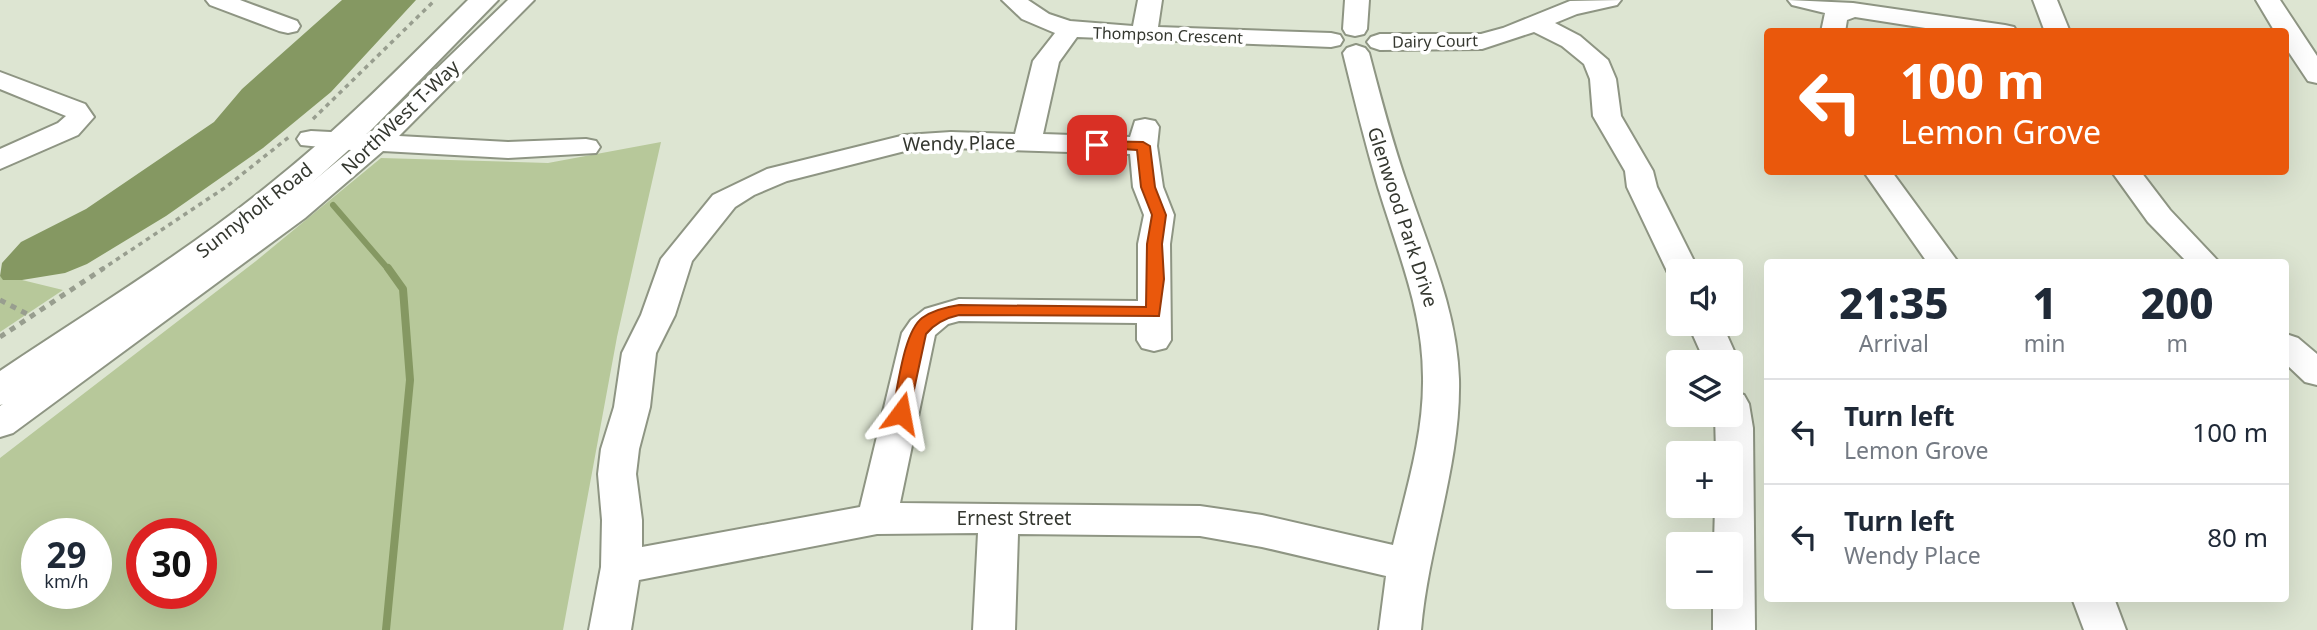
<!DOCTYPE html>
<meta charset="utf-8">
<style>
:root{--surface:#fff;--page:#f2f2f3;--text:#1f2937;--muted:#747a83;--line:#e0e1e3}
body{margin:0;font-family:"Noto Sans",sans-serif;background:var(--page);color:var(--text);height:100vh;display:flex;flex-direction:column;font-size:26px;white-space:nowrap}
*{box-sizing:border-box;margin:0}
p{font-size:23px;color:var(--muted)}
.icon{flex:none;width:38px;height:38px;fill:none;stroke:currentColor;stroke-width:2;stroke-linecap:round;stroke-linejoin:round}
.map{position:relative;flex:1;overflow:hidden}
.sheet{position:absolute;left:1764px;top:259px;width:525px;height:343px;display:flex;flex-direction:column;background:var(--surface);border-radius:7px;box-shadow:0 7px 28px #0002}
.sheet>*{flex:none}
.top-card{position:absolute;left:1764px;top:28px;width:525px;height:147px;border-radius:7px;box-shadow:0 7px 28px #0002;background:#ea580c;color:#fff;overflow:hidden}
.buttons{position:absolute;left:1666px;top:259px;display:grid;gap:14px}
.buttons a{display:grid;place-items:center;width:77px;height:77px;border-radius:7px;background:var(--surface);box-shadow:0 7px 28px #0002;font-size:35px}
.speed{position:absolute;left:21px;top:518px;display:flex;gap:14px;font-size:35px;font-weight:700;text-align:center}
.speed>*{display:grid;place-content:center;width:91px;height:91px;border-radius:50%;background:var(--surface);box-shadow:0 7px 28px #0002;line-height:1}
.speed small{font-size:18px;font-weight:400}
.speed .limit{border:10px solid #d22;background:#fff;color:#111}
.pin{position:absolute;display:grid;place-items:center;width:60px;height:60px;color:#fff;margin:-30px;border-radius:14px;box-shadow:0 4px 10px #0006}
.me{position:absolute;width:77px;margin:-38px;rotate:13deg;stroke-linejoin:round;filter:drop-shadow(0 0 5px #0008)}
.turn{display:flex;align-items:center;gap:24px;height:147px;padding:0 21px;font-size:32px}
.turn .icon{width:91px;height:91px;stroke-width:2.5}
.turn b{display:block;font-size:49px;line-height:60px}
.eta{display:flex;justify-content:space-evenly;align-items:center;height:119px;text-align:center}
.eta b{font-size:42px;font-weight:800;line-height:49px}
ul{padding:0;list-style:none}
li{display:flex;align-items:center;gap:21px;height:105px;padding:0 21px;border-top:2px solid var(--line)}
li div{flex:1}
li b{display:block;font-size:26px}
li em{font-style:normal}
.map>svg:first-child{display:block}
</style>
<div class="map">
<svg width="2317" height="630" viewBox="0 0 2317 630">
<rect width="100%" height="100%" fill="#dde5d2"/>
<path fill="#b7c89a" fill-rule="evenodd" d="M661,142L617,337L563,630H0V458L256,261L381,158L548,163ZM37,534H96V593H37ZM142,534H201V593H142Z
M0,276L4,280H22L63,290L0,332Z"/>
<path fill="#859862" d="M342,0H416L331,92L263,148L166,216L87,264L65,273L22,280H3L0,276L2,263L21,242L86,209L214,122L242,89Z"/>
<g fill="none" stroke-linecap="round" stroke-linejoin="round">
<path stroke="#859862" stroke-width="6" d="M333,205L389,270"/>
<path stroke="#859862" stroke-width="8" d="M386,630L410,380L403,289L388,268"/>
<defs>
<path id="minor" d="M206,0H240L297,21L300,26L297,31L288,33L279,31L210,5Z
M508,0H534L399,136L508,142L586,139L596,141L600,147L596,153L508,158L383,151L305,218L13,433L0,437V406L283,206L351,150L301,145L297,139L301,133L311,131L369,134Z
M1002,0H1028L1049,14L1070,21L1133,26L1138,0H1162L1158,27L1331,33L1340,35L1343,40L1340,45L1331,47L1077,37L1059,62L1043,134L1130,137L1135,121L1145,119L1155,121L1159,127L1157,146L1163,187L1174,215L1170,244L1171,340L1166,348L1154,351L1142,348L1137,340V323L959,321L948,324L935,335L900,503L1200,506L1262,515L1393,545C1406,490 1424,435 1423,377C1423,310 1397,250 1378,187C1365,143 1354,98 1343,53L1347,48L1356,45L1365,48L1369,53C1381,99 1393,145 1409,190C1430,252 1457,312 1459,379C1461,464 1428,546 1421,630H1379L1386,576L1262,547L1200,536L1018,534L1015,630H973L978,533L877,534L639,580L631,630H589L601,567L602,520L598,474L601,449L614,407L622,353L641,315L661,259L713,195L767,169L905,135L951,132L1015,134L1033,61L1055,33L1022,19ZM951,148L1130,154L1133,187L1144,215L1138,244V301L959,299L925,309L911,320L902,333L860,507L642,547V520L636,474L639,449L650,407L656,353L675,315L692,261L735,207L754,195L787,181L905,151Z
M1345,0H1369L1367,29L1364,34L1355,36L1346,34L1343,29Z
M1621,0L1617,5L1577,14L1555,23L1580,36L1608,60L1616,79L1621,116L1653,171L1657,187L1699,271H1678V280L1672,278L1667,271L1627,187L1625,171L1593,116L1590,79L1584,64L1562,46L1534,32L1482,49L1380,50L1371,47L1367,42L1371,37L1380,34H1481L1503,28L1570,1Z
M1788,0L1853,3L2005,25L2014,27L2017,32H1951L1855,17L1847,20L1845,32H1821L1825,13L1792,5Z
M2033,0H2057L2070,32H2045Z
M2256,0H2280L2317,56V83L2308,81L2286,48V32H2275Z
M0,72L85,104L94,117L78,135L0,169V149L58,123L66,116L0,89Z
M1864,172H1892L1958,262H1927Z
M2112,172H2141L2170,210L2219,262H2187L2148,222Z
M1688,324H1722L1739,362L1734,370L1731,371V362H1705Z
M2286,334L2298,338L2317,354V385L2305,382L2286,364Z
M1731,391L1744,395L1749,404L1753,428L1755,630H1713V597H1731V544H1714L1715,506H1731V453H1716L1715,415H1731Z
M2072,598H2114L2126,630H2084Z"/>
<path id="major" d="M468,0H498L372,129L295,198L192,277L15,401L0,405V371C91,310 185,253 270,184C341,128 404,63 468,0Z"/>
</defs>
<use href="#minor" stroke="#8e9583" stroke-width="4"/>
<use href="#major" stroke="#8e9583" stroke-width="4"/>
<path stroke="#989e8f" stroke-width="3.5" stroke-dasharray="4.5 4.5" stroke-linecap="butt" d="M313,119L435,0
M101,270L226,187L289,137"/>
<path stroke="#989e8f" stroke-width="5" stroke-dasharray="6 6" stroke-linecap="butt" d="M0,300L31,316
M0,337L104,268"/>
<use href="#minor" fill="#fff" fill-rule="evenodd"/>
<use href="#major" fill="#fff" fill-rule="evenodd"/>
</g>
<path fill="#ea580c" stroke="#983908" stroke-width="2" d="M1097,141L1143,142L1150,146L1155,187L1166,215L1162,244L1164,279L1159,316L959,315C945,318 935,323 926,334L909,413L907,417H895L892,413C898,389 903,333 922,318C933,310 946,307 959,305L1146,307L1147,244L1152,215L1141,187L1137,150L1092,147V142Z"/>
<g text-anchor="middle" stroke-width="7" stroke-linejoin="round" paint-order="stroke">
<g font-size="16" fill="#34372f" stroke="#fff">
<text transform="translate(1168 35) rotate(2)" y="6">Thompson Crescent</text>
<text transform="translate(1435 41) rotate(-1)" y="6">Dairy Court</text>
</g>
<g font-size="19" fill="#34372f" stroke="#fff">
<text transform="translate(400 117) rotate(-44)" y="7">NorthWest T-Way</text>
<text transform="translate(959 143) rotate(-1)" y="7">Wendy Place</text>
<text transform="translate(254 210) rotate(-38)" y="7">Sunnyholt Road</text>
<text transform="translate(1403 217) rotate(72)" y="7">Glenwood Park Drive</text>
<text x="1014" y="525">Ernest Street</text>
</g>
</g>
</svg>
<div class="buttons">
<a><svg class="icon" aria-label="sound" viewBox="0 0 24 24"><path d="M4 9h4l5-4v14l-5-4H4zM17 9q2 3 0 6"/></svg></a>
<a><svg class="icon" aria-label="layers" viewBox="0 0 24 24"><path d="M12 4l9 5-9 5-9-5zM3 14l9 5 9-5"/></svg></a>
<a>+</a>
<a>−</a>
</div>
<div class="speed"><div>29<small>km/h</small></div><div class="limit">30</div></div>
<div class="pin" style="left:1097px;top:145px;background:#d93025"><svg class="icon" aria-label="arrive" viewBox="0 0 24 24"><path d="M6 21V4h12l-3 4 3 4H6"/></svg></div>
<svg class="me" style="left:901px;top:413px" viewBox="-20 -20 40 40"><path d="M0-17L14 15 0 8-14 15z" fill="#ea580c" stroke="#fff" stroke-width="4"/></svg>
<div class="top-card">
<div class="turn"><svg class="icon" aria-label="left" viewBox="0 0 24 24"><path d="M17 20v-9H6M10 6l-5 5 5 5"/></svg><div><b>100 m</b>Lemon Grove</div></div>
</div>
<section class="sheet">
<div class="eta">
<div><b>21:35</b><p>Arrival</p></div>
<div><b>1</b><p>min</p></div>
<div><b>200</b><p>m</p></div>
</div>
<ul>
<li><svg class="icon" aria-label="left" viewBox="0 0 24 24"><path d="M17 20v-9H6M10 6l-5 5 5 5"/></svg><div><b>Turn left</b><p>Lemon Grove</p></div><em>100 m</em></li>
<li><svg class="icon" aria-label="left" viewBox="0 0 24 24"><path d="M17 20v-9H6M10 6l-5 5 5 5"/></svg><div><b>Turn left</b><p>Wendy Place</p></div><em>80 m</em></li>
</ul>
</section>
</div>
